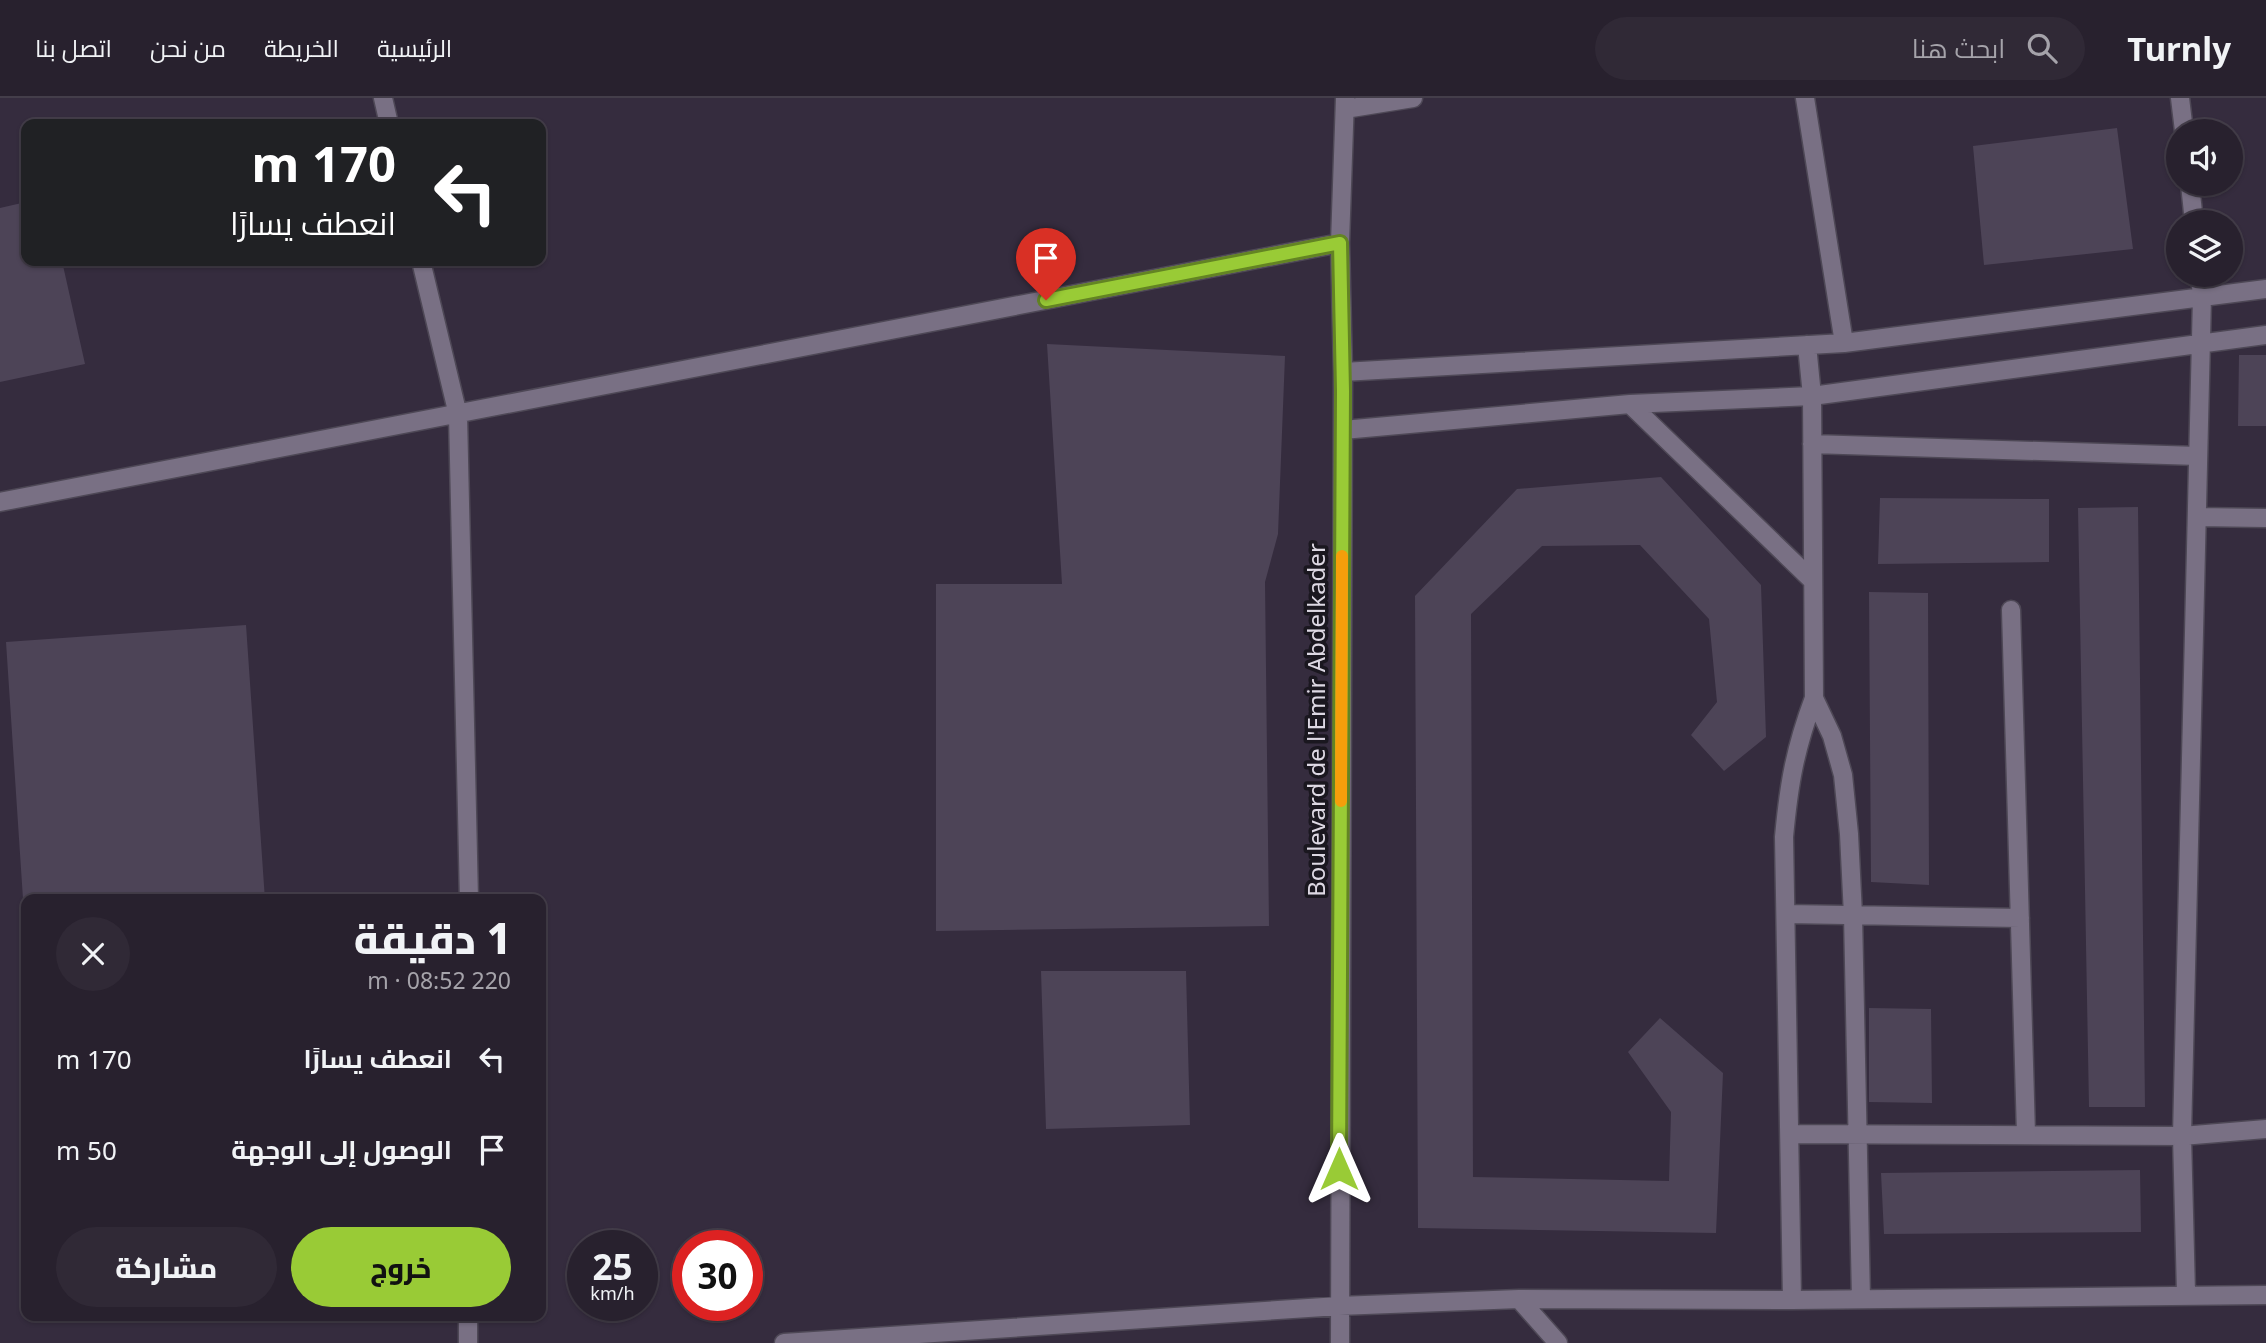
<!DOCTYPE html>
<html lang="ar">
<meta charset="utf-8">
<style>
:root{--surface:#28212e;--page:#302936;--text:#f1f3f6;--muted:#a5a3aa;--line:#443e4a;--accent:#99cb36}
body{margin:0;font-family:"Noto Sans",Cairo,sans-serif;background:var(--page);color:var(--text);direction:rtl;height:100vh;display:flex;flex-direction:column;font-size:26px;white-space:nowrap}
*{box-sizing:border-box;margin:0}
p{font-size:23px;color:var(--muted)}
.icon{flex:none;width:38px;height:38px;fill:none;stroke:currentColor;stroke-width:2;stroke-linecap:round;stroke-linejoin:round}
.map{position:relative;flex:1;overflow:hidden;direction:ltr}
.sheet{position:absolute;left:21px;top:796px;width:525px;height:427px;display:flex;flex-direction:column;background:var(--surface);border-radius:14px;box-shadow:0 2px 5px #0004,0 0 0 2px var(--line);direction:rtl}
.sheet>*{flex:none}
.banner{position:absolute;left:21px;top:21px;width:525px;height:147px;border-radius:14px;box-shadow:0 2px 5px #0004,0 0 0 2px var(--line);direction:rtl;background:#202124;color:#fff;overflow:hidden}
.buttons{position:absolute;left:2166px;top:21px;display:grid;gap:14px}
.buttons a{display:grid;place-items:center;width:77px;height:77px;border-radius:50%;background:var(--surface);box-shadow:0 2px 5px #0004,0 0 0 2px var(--line);font-size:35px}
.speed{position:absolute;left:567px;top:1132px;display:flex;gap:14px;font-size:35px;font-weight:700;text-align:center}
.speed>*{display:grid;place-content:center;width:91px;height:91px;border-radius:50%;background:var(--surface);box-shadow:0 2px 5px #0004,0 0 0 2px var(--line);line-height:1}
.speed small{font-size:18px;font-weight:400}
.speed .limit{border:10px solid #d22;background:#fff;color:#111}
.pin{position:absolute;display:grid;place-items:center;width:60px;height:60px;color:#fff;margin:-72px -30px;border-radius:50% 50% 50% 0;rotate:-45deg;box-shadow:0 0 7px #0007}
.pin .icon{rotate:45deg}
.me{position:absolute;width:77px;margin:-38px;rotate:0deg;stroke-linejoin:round;filter:drop-shadow(0 0 5px #0008)}
.turn{display:flex;align-items:center;gap:24px;height:147px;padding:0 35px;font-size:32px}
.turn .icon{width:91px;height:91px;stroke-width:2.5}
.turn b{display:block;font-size:49px;line-height:60px}
.round{display:grid;place-items:center;flex:none;width:74px;height:74px;border-radius:37px;background:var(--page)}
.headline{display:flex;align-items:center;justify-content:space-between;height:119px;padding:0 35px}
h1{font-size:42px;font-weight:800;line-height:52px}
.primary-button{display:flex;gap:14px;margin-top:auto;padding:14px 35px}
.primary-button a{flex:1;height:80px;border-radius:42px;background:var(--accent);color:#111;font-size:28px;font-weight:800;line-height:80px;text-align:center}
.primary-button a+a{background:var(--page);color:var(--text)}
ul{padding:0;list-style:none}
li{display:flex;align-items:center;gap:21px;height:91px;padding:0 35px}
li div{flex:1}
li b{display:block;font-size:26px}
li em{font-style:normal}
header{display:flex;align-items:center;gap:42px;box-sizing:border-box;height:98px;padding:0 35px;background:var(--surface);border-bottom:2px solid var(--line)}
header strong{font-size:33px}
nav{display:flex;gap:38px;margin-inline-start:auto;font-size:24px}
.search{width:490px;height:63px;background:var(--page);display:flex;align-items:center;gap:18px;box-sizing:border-box;padding:0 24px;border-radius:38px;color:var(--muted);font-size:26px}
.map>svg:first-child{display:block}
</style>
<header>
<strong>Turnly</strong>
<div class="search"><svg class="icon" aria-label="search" viewBox="0 0 24 24"><circle cx="10" cy="10" r="6"/><path d="M15 15l6 6"/></svg>ابحث هنا</div>
<nav><a>الرئيسية</a><a>الخريطة</a><a>من نحن</a><a>اتصل بنا</a></nav>
</header>
<div class="map">
<svg width="2266" height="1245" viewBox="0 0 2266 1245">
<rect width="100%" height="100%" fill="#352c3e"/>
<path fill="#4d4457" d="M2117,30L2133,151L1984,167L1973,48Z
M26,104V163H62L85,266L0,284V110Z
M1047,246L1285,258L1278,436L1265,484L1269,828L936,833V486H1062Z
M2239,257H2266V328H2238Z
M1661,379L1761,487L1766,639L1724,673L1691,637L1717,604L1709,521L1640,447L1542,448L1471,516L1473,1079L1669,1083L1671,1014L1628,954L1660,920L1723,975L1716,1135L1418,1130L1415,498L1517,391Z
M1880,400L2049,401V464L1878,466Z
M2138,409L2145,1009H2089L2078,410Z
M1869,494L1928,495L1929,787L1871,784Z
M246,527L265,802H26L24,816L6,544Z
M1041,873H1186L1190,1027L1046,1031Z
M1869,910L1931,911L1932,1005L1869,1004Z
M2140,1072L2141,1134L1884,1136L1881,1075Z"/>
<g fill="none" stroke-linecap="round" stroke-linejoin="round">
<defs>
<path id="minor" d="M383,0L389,26
M1805,0L1844,245
M2180,0L2184,33
M1345,11L1413,0
M2190,86L2194,124
M421,163L458,317L469,802
M1343,274L1844,245L2266,191
M1630,306L1813,483
M1343,332L1630,306L1812,298L2266,237
M1812,346L2198,358
M0,404L1340,145
M2197,419L2266,420
M2011,512L2026,1036
M1814,600L1832,638L1843,677L1849,736L1853,817L1861,1201
M1787,816L2020,820
M1791,1036L2182,1038L2266,1031
M2186,1195L2182,1038L2202,199L2200,177
M1519,1201L1558,1245
M1792,1202L1784,739C1789,685 1795,651 1814,600L1812,298L1807,247
M468,1245V1218
M784,1245L1339,1208L1519,1201L1792,1202L2266,1197
M1340,1245L1343,274L1340,145L1345,0"/>
</defs>
<use href="#minor" stroke="#4e4856" stroke-width="21"/>
<use href="#minor" stroke="#797084" stroke-width="18"/>
</g>
<g fill="none" stroke-linecap="round" stroke-linejoin="round">
<defs>
<path id="route" d="M1046,202L1340,145L1343,293L1339,1071"/>
</defs>
<use href="#route" stroke="#638423" stroke-width="18"/>
<use href="#route" stroke="#99cb36" stroke-width="12"/>
<path stroke="#f59e0b" stroke-width="12" d="M1341,703L1342,458"/>
</g>
<g text-anchor="middle" stroke-width="7" stroke-linejoin="round" paint-order="stroke">
<g font-size="24" fill="#ddd8e3" stroke="#1a171f">
<text transform="translate(1317 622) rotate(-90)" y="8">Boulevard de l'Emir Abdelkader</text>
</g>
</g>
</svg>
<div class="buttons">
<a><svg class="icon" aria-label="sound" viewBox="0 0 24 24"><path d="M4 9h4l5-4v14l-5-4H4zM17 9q2 3 0 6"/></svg></a>
<a><svg class="icon" aria-label="layers" viewBox="0 0 24 24"><path d="M12 4l9 5-9 5-9-5zM3 14l9 5 9-5"/></svg></a>
</div>
<div class="speed"><div>25<small>km/h</small></div><div class="limit">30</div></div>
<div class="pin" style="left:1046px;top:202px;background:#d93025"><svg class="icon" aria-label="arrive" viewBox="0 0 24 24"><path d="M6 21V4h12l-3 4 3 4H6"/></svg></div>
<svg class="me" style="left:1339px;top:1071px" viewBox="-20 -20 40 40"><path d="M0-17L14 15 0 8-14 15z" fill="#99cb36" stroke="#fff" stroke-width="4"/></svg>
<div class="banner">
<div class="turn"><svg class="icon" aria-label="left" viewBox="0 0 24 24"><path d="M17 20v-9H6M10 6l-5 5 5 5"/></svg><div><b>170 m</b>انعطف يسارًا</div></div>
</div>
<section class="sheet">
<div class="headline"><div><h1>1 دقيقة</h1><p>220 m · 08:52</p></div><a class="round"><svg class="icon" aria-label="close" viewBox="0 0 24 24"><path d="M6 6l12 12M18 6L6 18"/></svg></a></div>
<ul>
<li><svg class="icon" aria-label="left" viewBox="0 0 24 24"><path d="M17 20v-9H6M10 6l-5 5 5 5"/></svg><div><b>انعطف يسارًا</b></div><em>170 m</em></li>
<li><svg class="icon" aria-label="arrive" viewBox="0 0 24 24"><path d="M6 21V4h12l-3 4 3 4H6"/></svg><div><b>الوصول إلى الوجهة</b></div><em>50 m</em></li>
</ul>
<div class="primary-button"><a>خروج</a><a>مشاركة</a></div>
</section>
</div>
